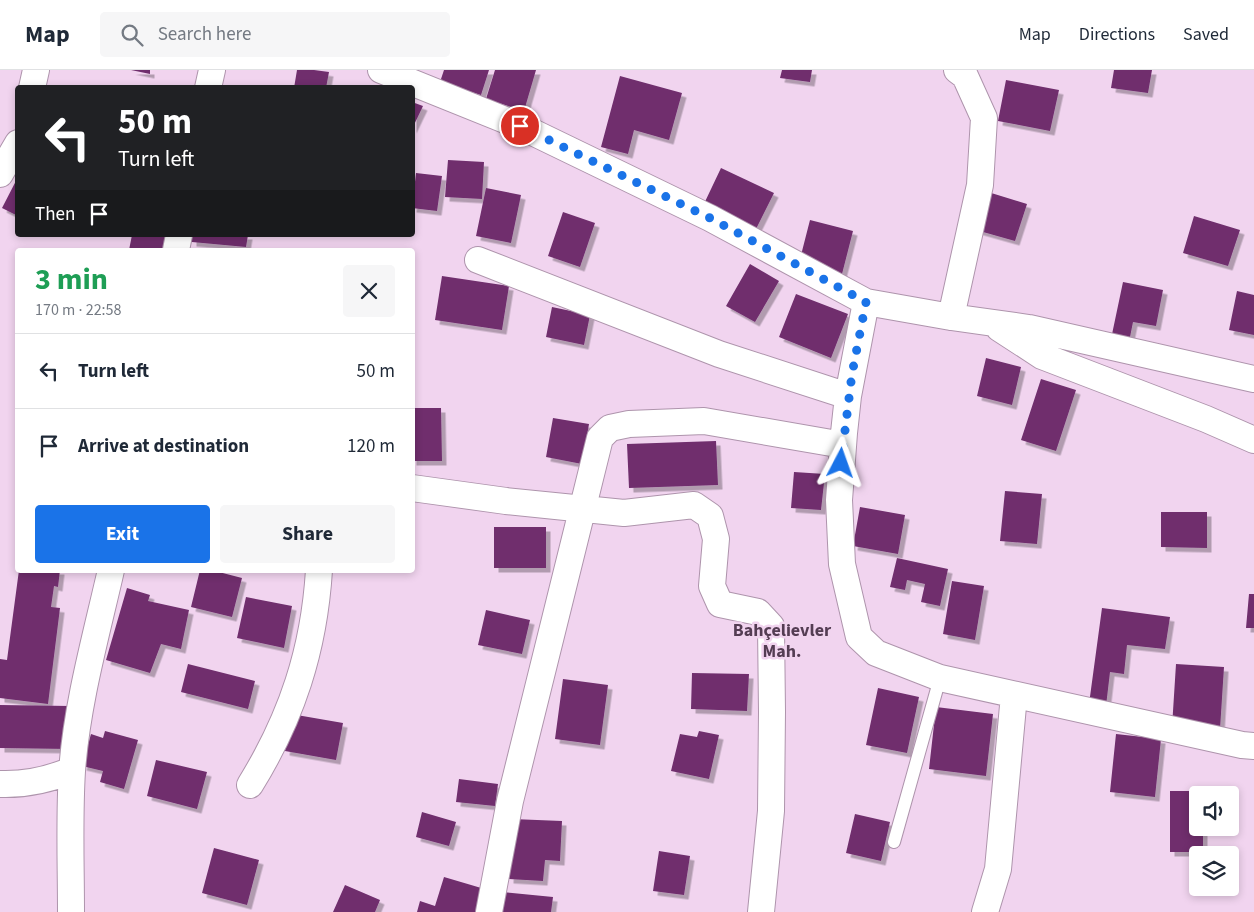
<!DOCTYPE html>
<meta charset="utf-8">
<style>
:root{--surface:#fff;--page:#f6f6f7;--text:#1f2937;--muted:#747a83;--line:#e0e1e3;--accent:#1a73e8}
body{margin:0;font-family:"Source Sans 3",sans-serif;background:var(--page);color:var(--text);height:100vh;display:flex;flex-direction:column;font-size:19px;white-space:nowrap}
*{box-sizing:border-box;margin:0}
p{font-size:16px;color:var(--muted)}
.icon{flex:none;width:28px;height:28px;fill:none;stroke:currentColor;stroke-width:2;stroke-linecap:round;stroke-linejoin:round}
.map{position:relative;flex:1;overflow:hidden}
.drawer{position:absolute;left:15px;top:178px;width:400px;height:325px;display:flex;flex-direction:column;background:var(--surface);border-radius:5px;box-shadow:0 2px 8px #0003}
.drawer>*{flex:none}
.hud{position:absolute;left:15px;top:15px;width:400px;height:152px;border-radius:5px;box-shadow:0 2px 8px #0003;background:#202124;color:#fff;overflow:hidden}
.tools{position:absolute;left:1189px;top:716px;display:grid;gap:10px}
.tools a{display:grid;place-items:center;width:50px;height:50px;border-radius:5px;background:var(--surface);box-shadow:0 2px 8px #0003;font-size:25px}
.pin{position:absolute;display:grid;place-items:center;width:42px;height:42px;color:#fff;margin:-21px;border:2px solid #fff;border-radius:50%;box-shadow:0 1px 5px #0007}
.me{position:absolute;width:55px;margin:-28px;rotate:4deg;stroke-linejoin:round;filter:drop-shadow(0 0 4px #0008)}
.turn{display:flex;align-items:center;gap:18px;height:105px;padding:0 20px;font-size:22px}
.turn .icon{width:65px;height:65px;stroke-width:2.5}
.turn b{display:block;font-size:35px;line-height:42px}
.then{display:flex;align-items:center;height:48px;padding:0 20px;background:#0003;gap:10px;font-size:19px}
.round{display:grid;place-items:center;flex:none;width:52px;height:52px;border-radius:5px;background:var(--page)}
.overview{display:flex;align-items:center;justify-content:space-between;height:85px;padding:0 20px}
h1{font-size:30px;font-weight:700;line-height:38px;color:#1e9e55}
.button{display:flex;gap:10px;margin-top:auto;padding:10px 20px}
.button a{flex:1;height:58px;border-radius:5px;background:var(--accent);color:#fff;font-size:20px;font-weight:700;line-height:58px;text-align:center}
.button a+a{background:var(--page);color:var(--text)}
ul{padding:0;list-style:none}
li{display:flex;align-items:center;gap:15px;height:75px;padding:0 20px;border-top:1px solid var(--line)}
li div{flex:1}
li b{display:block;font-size:19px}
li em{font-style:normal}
header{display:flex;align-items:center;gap:30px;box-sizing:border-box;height:70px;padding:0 25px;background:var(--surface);border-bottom:1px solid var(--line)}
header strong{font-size:24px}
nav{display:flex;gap:28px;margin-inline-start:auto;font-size:18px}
.search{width:350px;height:45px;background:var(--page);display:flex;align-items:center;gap:12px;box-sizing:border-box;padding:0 18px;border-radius:5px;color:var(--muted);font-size:19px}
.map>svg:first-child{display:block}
</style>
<header>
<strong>Map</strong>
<div class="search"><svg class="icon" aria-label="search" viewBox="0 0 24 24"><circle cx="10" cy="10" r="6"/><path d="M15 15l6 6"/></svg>Search here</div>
<nav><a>Map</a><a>Directions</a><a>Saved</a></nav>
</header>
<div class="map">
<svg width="1254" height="842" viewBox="0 0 1254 842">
<defs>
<filter id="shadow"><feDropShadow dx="4.5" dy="4.5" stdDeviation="0" flood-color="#0004"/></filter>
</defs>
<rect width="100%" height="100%" fill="#f1d4ef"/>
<path fill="#6f2e6d" filter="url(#shadow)" d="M131,0H150V4Z
M297,0H314L329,2L326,18H294Z
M444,0H489L481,25L440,12Z
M495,0H536L524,41L486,29Z
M782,0H812L810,12L780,8Z
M1114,0H1152L1148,23L1111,18Z
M620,6L682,23L669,70L634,60L628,84L601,77Z
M1006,10L1059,20L1050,61L998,51Z
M412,32L423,36L412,59Z
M448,90L484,92L482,129L445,127Z
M721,98L774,123L754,163L702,138Z
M416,103L442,106L437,141L412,138Z
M18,107V146L2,138Z
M486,118L521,125L511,173L476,166Z
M988,122L1027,134L1015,171L976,160Z
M563,142L595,153L580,197L548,186Z
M1194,146L1240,160L1228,196L1183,183Z
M810,150L853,161L842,204L799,193Z
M132,165H168L164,180H129Z
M192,165H248L246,177L192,172Z
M750,194L779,211L755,252L726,236Z
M442,206L509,216L502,260L435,250Z
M1123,212L1163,220L1156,256L1133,252L1129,272L1111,269Z
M1237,221L1254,225V265L1229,260Z
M796,224L848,244L831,288L779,267Z
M552,237L590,245L584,275L546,267Z
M986,288L1021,297L1012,335L977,326Z
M1041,309L1076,320L1056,381L1021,370Z
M412,338H441L442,391H412Z
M553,348L589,354L582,394L546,387Z
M716,371L718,415L629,418L627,374Z
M794,402L825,404L821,440L791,438Z
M1005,421L1042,424L1037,474L1000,471Z
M860,437L905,445L898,484L853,476Z
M1161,442H1207V478L1161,477Z
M494,457H546V498H494Z
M897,488L948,499L940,536L921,532L925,514L907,510L905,520L890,517Z
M19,500H60L58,517L54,516L51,537L60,538L48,634L0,628V589L7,590Z
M200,500H211L242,508L232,547L191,537Z
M952,511L984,516L975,570L943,564Z
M127,518L150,525L148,531L189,540L181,579L161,574L150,603L106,590Z
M1249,524H1254V558H1246Z
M246,527L292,536L284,578L237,568Z
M1102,538L1170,547L1165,579L1127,575L1124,604L1110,602L1106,636L1089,634Z
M486,540L530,550L522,584L478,575Z
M188,594L255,611L248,639L181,622Z
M1176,594L1224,597L1220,659L1172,657Z
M692,603L749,604L747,641L691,639Z
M563,609L608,615L600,675L555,669Z
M878,618L919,627L907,683L866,675Z
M0,635L70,636V679L0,678Z
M936,637L993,644L986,706L929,699Z
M291,644L343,653L336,690L285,681Z
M105,661L138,670L124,719L100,712L103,701L82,696L91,664L103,668Z
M699,661L719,665L709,709L671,701L680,664L697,667Z
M1116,664L1161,669L1155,727L1110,722Z
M156,690L207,702L197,739L147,726Z
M459,709L498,714L495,736L456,732Z
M1170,721H1203V725H1198V758H1203V782H1170Z
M422,742L456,752L449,776L416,767Z
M855,744L890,752L881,791L846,783Z
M512,749L562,751L560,791L545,790L543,811L509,809Z
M214,778L259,790L247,835L202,823Z
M659,781L690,786L684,825L653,821Z
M444,807L488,820L481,842H417L420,831L435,836Z
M345,815L380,830L375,842H333Z
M502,822L553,827L551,842H500Z"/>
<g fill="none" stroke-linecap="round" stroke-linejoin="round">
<defs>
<path id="service" d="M894,772L940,608"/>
<path id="minor" d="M381,0L520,56L710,148L866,232L951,247L1029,258L1254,309
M32,18L36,0
M208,18L212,0
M0,104L18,73
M176,180L179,165
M478,190L719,284L848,326
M866,232L848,326L844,363L839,430L842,494L859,567L876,583L940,608L1242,675L1254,676
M951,247L980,115L984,48L965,6L957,0
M999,258L1042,286L1206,349L1254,370
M412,418L506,431L624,443L694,435L710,446L716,469L712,516L720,534L758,542L771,556L772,642L771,741L761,842
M0,714C26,715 48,710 72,700
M250,715C292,647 314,580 319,500
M71,842C71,795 69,748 72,701C77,633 96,566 111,500
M489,842L510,731L600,368L610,358L629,354L704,351L843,375
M985,842L998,799L1014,625"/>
</defs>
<use href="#service" stroke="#ae94ac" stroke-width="14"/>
<use href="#minor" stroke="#ae94ac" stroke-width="28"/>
<use href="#service" stroke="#fff" stroke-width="12"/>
<use href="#minor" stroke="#fff" stroke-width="26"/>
</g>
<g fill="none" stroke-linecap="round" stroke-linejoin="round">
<path stroke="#1a73e8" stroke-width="9" stroke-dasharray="0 16.2" d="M520,56L710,148L866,232L852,304L841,393"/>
</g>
<g text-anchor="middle" stroke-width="5" stroke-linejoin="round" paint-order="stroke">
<g font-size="18" font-weight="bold" fill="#543d53" stroke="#f1d4ef">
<text x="782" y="566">Bahçelievler<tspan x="782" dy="21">Mah.</tspan></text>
</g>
</g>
</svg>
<div class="tools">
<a><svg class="icon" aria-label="sound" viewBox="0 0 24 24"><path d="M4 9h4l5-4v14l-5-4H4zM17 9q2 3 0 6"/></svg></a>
<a><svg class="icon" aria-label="layers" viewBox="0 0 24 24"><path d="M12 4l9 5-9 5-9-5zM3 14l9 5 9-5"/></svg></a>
</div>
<div class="pin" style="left:520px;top:56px;background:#d93025"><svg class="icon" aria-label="arrive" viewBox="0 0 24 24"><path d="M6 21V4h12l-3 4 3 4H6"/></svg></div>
<svg class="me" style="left:841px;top:393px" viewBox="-20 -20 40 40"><path d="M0-17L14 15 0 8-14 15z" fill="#1a73e8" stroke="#fff" stroke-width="4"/></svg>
<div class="hud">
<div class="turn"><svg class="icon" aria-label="left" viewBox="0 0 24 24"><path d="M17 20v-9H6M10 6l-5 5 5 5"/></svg><div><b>50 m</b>Turn left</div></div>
<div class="then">Then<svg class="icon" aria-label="arrive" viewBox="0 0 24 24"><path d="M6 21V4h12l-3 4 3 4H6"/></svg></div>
</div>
<section class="drawer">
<div class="overview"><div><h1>3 min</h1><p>170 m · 22:58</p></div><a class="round"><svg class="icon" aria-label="close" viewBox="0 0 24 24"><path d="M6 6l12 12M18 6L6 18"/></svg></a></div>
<ul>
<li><svg class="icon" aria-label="left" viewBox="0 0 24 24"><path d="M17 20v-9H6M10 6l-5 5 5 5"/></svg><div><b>Turn left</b></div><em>50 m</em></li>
<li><svg class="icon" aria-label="arrive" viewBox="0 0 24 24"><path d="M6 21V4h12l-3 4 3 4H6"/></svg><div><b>Arrive at destination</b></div><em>120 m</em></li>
</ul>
<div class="button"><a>Exit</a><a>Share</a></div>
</section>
</div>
